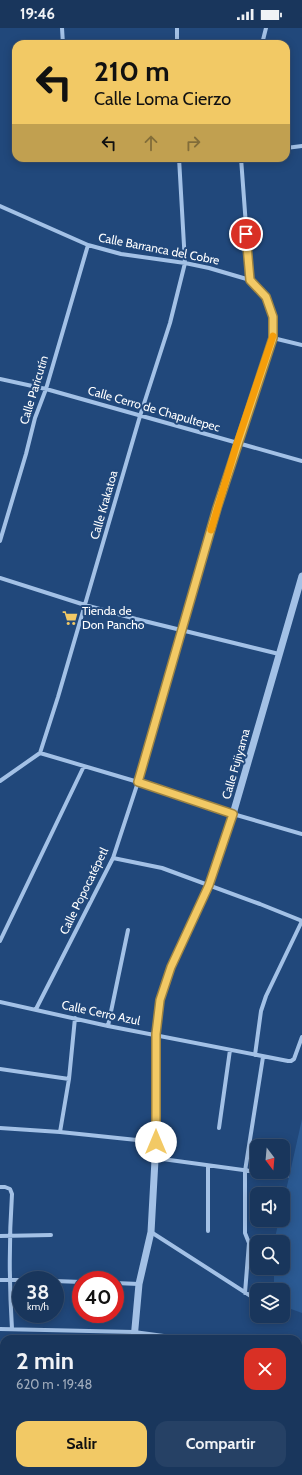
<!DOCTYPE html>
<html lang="es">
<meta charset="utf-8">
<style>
:root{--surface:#19365c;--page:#264165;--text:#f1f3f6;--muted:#9fabbb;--line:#375072;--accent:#f2c965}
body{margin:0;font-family:Cabin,sans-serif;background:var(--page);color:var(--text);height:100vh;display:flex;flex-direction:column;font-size:15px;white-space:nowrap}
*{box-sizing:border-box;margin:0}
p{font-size:13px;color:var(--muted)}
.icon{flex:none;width:22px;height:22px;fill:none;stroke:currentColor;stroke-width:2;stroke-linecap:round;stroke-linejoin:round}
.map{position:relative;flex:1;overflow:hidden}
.drawer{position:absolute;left:0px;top:1307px;width:302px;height:140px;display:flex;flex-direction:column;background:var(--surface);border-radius:12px 12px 0 0;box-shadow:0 2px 10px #0003,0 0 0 1px var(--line)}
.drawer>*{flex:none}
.hud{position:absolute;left:12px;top:12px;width:278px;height:122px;border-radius:12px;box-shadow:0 2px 10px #0003,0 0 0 1px var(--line);background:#f2c965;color:#111;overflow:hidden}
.needle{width:26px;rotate:164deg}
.buttons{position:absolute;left:250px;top:1111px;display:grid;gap:8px}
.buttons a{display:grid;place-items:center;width:40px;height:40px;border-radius:8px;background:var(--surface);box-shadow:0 2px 10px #0003,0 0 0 1px var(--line);font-size:20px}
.speed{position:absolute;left:12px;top:1243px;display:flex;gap:8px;font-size:20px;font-weight:700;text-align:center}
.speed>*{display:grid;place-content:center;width:52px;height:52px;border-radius:50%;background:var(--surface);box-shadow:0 2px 10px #0003,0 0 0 1px var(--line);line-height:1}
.speed small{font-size:10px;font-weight:400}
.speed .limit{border:6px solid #d22;background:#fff;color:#111}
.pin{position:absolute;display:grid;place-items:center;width:34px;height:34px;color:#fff;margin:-17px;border:2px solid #fff;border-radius:50%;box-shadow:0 1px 4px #0007}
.me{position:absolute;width:44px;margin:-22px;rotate:0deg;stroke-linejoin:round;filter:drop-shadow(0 0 3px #0008)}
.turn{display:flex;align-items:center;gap:14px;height:84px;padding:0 16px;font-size:18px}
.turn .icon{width:52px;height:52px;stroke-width:2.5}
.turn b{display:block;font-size:28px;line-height:34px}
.lanes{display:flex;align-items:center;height:38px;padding:0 16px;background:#0003;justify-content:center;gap:20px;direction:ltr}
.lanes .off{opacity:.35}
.round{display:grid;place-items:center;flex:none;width:42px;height:42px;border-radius:12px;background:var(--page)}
.summary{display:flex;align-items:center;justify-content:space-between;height:68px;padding:0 16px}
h1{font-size:24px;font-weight:700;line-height:30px}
.action{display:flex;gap:8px;margin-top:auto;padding:8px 16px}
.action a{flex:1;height:46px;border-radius:12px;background:var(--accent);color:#111;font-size:16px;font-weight:700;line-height:46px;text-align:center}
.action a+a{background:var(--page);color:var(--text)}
.status{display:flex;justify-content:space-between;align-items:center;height:28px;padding:0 20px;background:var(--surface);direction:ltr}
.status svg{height:11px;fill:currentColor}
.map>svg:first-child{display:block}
</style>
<div class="status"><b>19:46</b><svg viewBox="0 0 49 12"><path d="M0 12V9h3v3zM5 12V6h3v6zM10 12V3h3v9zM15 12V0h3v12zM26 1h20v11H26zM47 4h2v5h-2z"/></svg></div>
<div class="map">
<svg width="302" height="1447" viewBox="0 0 302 1447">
<rect width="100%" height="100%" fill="#21487b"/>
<path fill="#2b5a93" d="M302,1091V1285L283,1278V1262H274V1240H283V1214H274L279,1192H283V1176Z"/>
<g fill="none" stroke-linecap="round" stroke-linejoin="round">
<path stroke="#a3c1e6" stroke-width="3" d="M172,1447L174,1443"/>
<path stroke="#a3c1e6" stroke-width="4" d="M62,0L63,16
M177,0V16
M262,16L266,0
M286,120L302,118
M77,130L82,133L127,130
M0,178L88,217L121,226L185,235L209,240L250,252
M273,310L302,317
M0,351L46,361L302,433
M0,513L26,426L35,390L46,361L88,217
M0,550L85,577L136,591L279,626
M40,725L58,669L140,388L170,295L185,235L179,130
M0,753L40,725L138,754L233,786L302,806
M113,830L162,840L260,876L302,893
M0,913L84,738
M0,974L108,998L288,1033H291L294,1031L302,1009
M36,981L113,830L138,754L217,480L237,415L273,310V289L266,269L250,252L241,130
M108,998L128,902
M255,1027L261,983L266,968L302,893
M0,1041L69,1051
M0,1100L60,1104L156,1114
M219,1100L230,1022
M60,1104L69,1051L75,990
M155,1130L287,1148
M0,1159H5L10,1161L12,1166C9,1211 9,1255 12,1301
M208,1203V1138
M151,1204L257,1272
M0,1208L51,1207
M0,1252H25
M55,1253L81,1254
M115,1255L139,1256
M245,1265L249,1215L245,1205V1143L263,1029
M0,1301L134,1304L186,1311
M298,1328L302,1330
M298,1425L302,1426
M298,1437L302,1431
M28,1447L30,1443
M210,1447L212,1443
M252,1447L254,1443
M291,1447L294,1443"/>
<path stroke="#a3c1e6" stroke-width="7" d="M134,1311L139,1256L151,1204L156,1114V1006L160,972L171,939L209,857L219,828L233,786L302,548
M129,1447L131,1443"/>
</g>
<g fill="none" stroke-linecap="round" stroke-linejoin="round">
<defs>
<path id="route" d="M156,1114V1006L160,972L171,939L209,857L233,786L138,754L217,480L273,310V289L266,269L250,252L246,206"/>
</defs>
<use href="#route" stroke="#9d8342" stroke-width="10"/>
<use href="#route" stroke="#f2c965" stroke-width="7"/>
<path stroke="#f59e0b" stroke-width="7" d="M211,502L237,415L273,308"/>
</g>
<defs>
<symbol id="supermarket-bare" viewBox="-9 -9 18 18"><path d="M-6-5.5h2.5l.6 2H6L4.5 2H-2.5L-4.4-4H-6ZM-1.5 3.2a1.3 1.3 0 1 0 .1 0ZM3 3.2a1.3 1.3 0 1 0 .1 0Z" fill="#f2c965" stroke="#21487b" stroke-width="2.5" paint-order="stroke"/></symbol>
</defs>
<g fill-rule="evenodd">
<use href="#supermarket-bare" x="59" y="579" width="22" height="22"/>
</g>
<g text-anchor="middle" stroke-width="4" stroke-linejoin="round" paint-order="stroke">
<g font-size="12" fill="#fff" stroke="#21487b">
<text transform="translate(159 221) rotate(11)" y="4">Calle Barranca del Cobre</text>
<text transform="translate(34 362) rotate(-73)" y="4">Calle Paricutín</text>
<text transform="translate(154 381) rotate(16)" y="4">Calle Cerro de Chapultepec</text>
<text transform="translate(104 477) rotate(-74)" y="4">Calle Krakatoa</text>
<text transform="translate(236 736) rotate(-74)" y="4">Calle Fujiyama</text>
<text transform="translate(84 863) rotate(-64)" y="4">Calle Popocatépetl</text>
<text transform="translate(101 985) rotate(12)" y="4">Calle Cerro Azul</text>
</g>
<g font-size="12" fill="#fff" stroke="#21487b" text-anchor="start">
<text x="82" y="587">Tienda de<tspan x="82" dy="14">Don Pancho</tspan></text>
</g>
</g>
</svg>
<div class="buttons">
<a><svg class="needle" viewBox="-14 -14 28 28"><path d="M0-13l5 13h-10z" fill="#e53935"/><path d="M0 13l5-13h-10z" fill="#9fabbb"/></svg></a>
<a><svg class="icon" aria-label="sound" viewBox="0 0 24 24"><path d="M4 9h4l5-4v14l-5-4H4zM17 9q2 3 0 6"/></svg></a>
<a><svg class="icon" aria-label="search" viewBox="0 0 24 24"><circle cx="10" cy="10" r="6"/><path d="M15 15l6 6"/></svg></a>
<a><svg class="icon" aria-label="layers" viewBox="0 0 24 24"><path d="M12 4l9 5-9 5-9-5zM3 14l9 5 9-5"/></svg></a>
</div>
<div class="speed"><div>38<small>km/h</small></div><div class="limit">40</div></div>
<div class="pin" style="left:246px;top:206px;background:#d93025"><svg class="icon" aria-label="arrive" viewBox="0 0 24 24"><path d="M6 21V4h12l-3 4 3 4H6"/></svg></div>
<svg class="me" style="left:156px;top:1114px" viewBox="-20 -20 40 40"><circle r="19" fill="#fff"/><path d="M0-13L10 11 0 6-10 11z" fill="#f2c965"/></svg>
<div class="hud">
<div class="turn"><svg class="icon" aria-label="left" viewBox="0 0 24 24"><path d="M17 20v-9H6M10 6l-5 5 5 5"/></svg><div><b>210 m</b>Calle Loma Cierzo</div></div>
<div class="lanes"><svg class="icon" aria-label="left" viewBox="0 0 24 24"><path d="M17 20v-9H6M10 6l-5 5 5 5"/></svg><svg class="icon off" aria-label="ahead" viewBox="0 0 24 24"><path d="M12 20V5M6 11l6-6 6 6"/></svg><svg class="icon off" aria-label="right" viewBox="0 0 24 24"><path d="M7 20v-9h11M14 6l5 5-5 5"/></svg></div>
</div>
<section class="drawer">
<div class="summary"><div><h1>2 min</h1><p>620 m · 19:48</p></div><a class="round" style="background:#d93025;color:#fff"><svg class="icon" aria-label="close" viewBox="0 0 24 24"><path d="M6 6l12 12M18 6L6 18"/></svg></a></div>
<div class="action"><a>Salir</a><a>Compartir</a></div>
</section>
</div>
